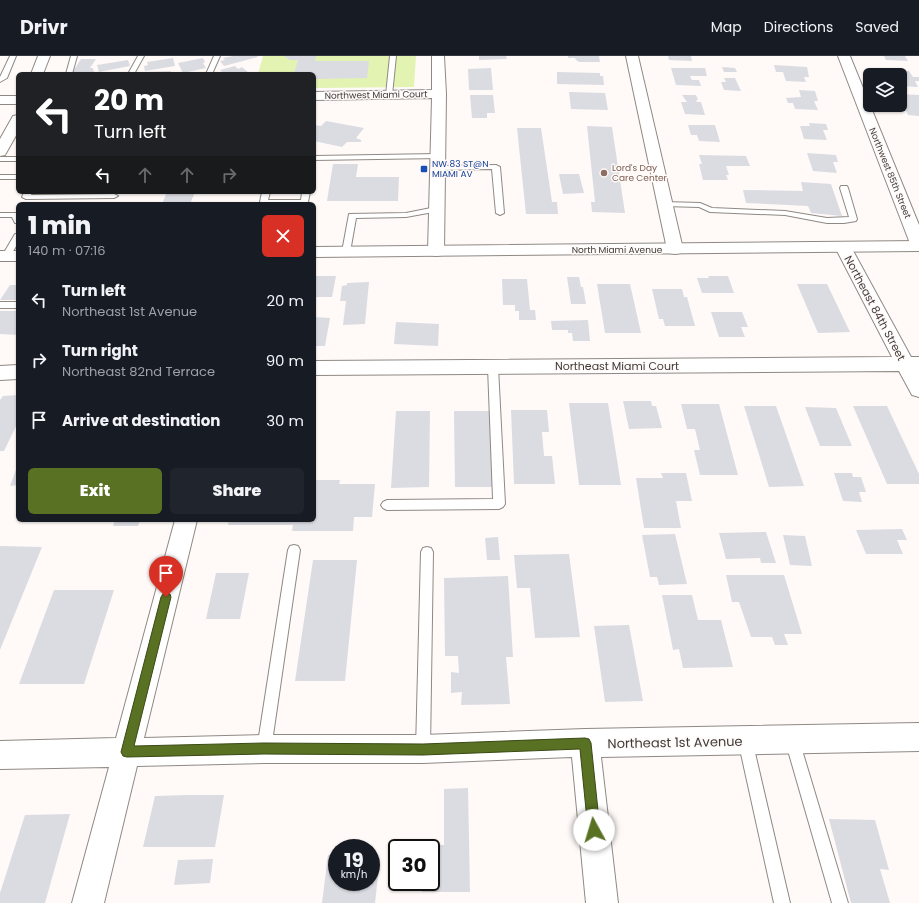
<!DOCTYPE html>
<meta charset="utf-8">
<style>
:root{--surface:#171b24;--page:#20242c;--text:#f1f3f6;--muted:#9ea1a6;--line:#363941;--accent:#597122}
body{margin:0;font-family:Poppins,sans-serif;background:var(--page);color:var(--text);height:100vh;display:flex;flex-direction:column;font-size:15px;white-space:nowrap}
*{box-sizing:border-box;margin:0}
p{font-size:13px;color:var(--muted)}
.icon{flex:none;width:22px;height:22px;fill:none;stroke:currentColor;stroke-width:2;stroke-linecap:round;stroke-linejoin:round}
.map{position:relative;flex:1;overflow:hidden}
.side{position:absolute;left:16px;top:146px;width:300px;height:320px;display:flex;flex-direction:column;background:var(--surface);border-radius:6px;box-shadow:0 1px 3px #0004}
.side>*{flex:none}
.guide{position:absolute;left:16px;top:16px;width:300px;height:122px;border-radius:6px;box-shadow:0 1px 3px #0004;background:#202124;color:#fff;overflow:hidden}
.fabs{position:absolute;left:863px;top:12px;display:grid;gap:8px}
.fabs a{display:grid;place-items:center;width:44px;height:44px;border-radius:6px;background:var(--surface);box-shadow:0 1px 3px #0004;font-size:20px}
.speed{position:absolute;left:328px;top:783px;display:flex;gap:8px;font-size:20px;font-weight:700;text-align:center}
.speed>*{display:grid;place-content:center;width:52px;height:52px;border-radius:50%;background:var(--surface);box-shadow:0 1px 3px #0004;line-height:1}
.speed small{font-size:10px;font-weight:400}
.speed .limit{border:2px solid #111;border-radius:6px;background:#fff;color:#111}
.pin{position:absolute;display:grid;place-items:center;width:34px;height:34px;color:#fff;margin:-41px -17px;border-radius:50% 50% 50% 0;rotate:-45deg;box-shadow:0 0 4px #0007}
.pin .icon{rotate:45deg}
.me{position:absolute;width:44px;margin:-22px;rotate:354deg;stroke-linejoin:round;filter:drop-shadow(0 0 3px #0008)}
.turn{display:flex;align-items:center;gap:14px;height:84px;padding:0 12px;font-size:18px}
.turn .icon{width:52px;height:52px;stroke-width:2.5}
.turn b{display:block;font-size:28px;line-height:34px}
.lanes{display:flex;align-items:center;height:38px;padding:0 12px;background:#0003;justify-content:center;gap:20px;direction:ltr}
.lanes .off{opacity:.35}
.round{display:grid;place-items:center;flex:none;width:42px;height:42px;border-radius:6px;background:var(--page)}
.summary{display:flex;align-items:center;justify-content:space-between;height:68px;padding:0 12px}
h1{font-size:24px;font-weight:800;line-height:30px}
.button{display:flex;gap:8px;margin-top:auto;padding:8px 12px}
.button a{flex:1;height:46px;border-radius:6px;background:var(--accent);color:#fff;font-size:16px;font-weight:800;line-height:46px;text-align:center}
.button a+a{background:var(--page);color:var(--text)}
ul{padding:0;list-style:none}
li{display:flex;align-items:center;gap:12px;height:60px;padding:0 12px}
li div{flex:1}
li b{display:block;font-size:15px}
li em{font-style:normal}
header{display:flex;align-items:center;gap:24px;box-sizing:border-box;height:56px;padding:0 20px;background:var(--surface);border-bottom:1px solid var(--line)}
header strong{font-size:19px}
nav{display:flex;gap:22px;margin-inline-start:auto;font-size:14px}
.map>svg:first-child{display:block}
</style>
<header>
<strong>Drivr</strong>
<nav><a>Map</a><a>Directions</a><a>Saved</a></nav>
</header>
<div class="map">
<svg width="919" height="847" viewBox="0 0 919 847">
<rect width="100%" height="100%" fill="#fffaf8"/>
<path fill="#e2f3b2" d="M263,0H416L414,31L314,32V18H258Z"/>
<path fill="#dbdbe2" d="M233,0H257L258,1L224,10L220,5L225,4L223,2Z
M284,0H316L315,5H369L367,22L314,23V18H294L298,4H290Z
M479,0H506L507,3L479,4Z
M568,0H599L600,6H579L576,4L575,2H568Z
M668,0H691L692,5L669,4Z
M884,0H905L908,5L886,4Z
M173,2L175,10L145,15L144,10L148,9L147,6Z
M203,2L205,6L203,7L206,12L183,17L178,7Z
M81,3H96L90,12H93L94,17H72Z
M128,4L130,10L99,16L97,9Z
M774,9L807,11L809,21H804L806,26L786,25L783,16H776Z
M235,10L238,13L242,11L250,18H220L223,17L220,14Z
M722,11L735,12L737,16H724Z
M491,12L493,34H469L468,13Z
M671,12H705L707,20H690L692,24H699L701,30L676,29Z
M889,13L909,15L913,21H919V25H915L918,31L900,30V19H890Z
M171,15L170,18H143L144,16Z
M557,16L600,17V20H603L604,29L557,28Z
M724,22H735L741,35L724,34L721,26H726Z
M799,34L815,35L818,45H814L818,54L795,53L793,47H788L786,42L801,41Z
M569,36L605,37L608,54L571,53Z
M900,38L919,39V60L908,59L900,41Z
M470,39H493L495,57H487V62H472Z
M682,39H696L698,44H696L697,46H701L705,59L685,58L681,46H687Z
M326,65L364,72L356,82L361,84V86H347L342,91L314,85V69L321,70Z
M809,67L826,68L828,74H823L827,84L804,83L800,70H810Z
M688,69H715L720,86L699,85L697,79H691Z
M587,70L612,71L625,157L592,156L591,146H595Z
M517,72H541L552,146H557L558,158H526Z
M807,97L836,99L838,106H833L837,117L813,115Z
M699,99L746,100L750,110H726L729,119H726L728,124H703L699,108H702Z
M333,108H358L356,121H399L398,145H327Z
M559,118H579L584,137L563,138Z
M801,126L831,128L842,160L811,157L808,150L746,147L743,134L803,135Z
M167,136H195L190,148H162Z
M314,220H336L332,241H314Z
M708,220H728L734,237H702L697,222H709Z
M567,221H579L581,231H583L586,248H571Z
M502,223H527L530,254H535L536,264H519V255H515V249H503Z
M369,226L365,268L343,269L346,245H340L342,230L347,229V227Z
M597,228H630L641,277H605Z
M797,228H827L850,276L818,277Z
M10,229H18V244H0Z
M652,233H682L684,241H687L695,270H665L663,263H659Z
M0,255H18V279L0,278Z
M711,256H742L748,271H741L745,281H719Z
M314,261L330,262L325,290H314Z
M588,264L590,285H573L572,277H568V274H552L551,265Z
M396,266L439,268L438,290L394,288Z
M18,339V366L4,395H0V344L3,340Z
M623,345H651L652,350H656L662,372L629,373Z
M569,347H608L621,429H579Z
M681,348H719L738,419H700L694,394H700L695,373H687Z
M744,350H776L804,430L769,431Z
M853,350H887L919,418V428H887Z
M805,351L836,352L852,390H820Z
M511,354H547L549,376H542L544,400H552L555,428H514Z
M396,355H430L429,431L391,432Z
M454,355H490L494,431H455Z
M18,408V429L10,430Z
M661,417H686L692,445H676L681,472H644L636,422H663Z
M834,417H852L853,421H861L866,436H859L862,446L843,445Z
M314,424H340L339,428H375L372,461H354L353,475H292L293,469H228L229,464H314Z
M115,464H140L138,470H113Z
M902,473L907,484H897L903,498H866L856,474Z
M766,476L776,507H761L760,502L726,503L719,477Z
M675,478L687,528L659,529L657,521H650L642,479Z
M783,479L805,480L812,510L790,509Z
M498,481L500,504H487L485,482Z
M0,490L42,491L0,594Z
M569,498L580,581L535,582L530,532H517L514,499Z
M313,504H357L345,625H295Z
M216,517H249L240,563H206Z
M726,519H784L802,578H784L788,589H775L772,581H751L739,546H732Z
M508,520L513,601H506L510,648L461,649L462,636L451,637V616L459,617L458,600H445L444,522Z
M54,534H114L84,628H19Z
M662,539H692L698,564H721L733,611L683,612L679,593L673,594Z
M629,569L643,645L605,646L594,570Z
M468,732L470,836H422V826H431V792H423V789H444V733Z
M189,739H224L215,791H143L155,740Z
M70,758L45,847H0V837L25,759Z
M829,763L875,764L889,814L880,813L890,847H851Z
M328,799L337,800V826H371V801L380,802L375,847H322Z
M213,803L210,827L174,829L178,804Z"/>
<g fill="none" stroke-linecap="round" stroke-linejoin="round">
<defs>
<path id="service" d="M10,0H16L7,22L0,26V21Z
M71,0H77L72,18H66Z
M138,0H144L134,18H128Z
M214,0H220L212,18H206Z
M390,0H396L392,39L389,41L386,39Z
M438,98H441V102L314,104V100Z
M0,101H18V105H0Z
M496,109L500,111L504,157L500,159L496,157L492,113L437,114L433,112L437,110Z
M0,119H18V123H0Z
M841,130H847L848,132L857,163L856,165L844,167H827L785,159L710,156L699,151L664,150L660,148L664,146L700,147L712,152L785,155L827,162L849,161L840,132Z
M24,136H32L31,139L114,138L118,140L114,142L26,143L22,141Z
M262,136H270L268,144H301L302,136H310L308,146L305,148H261L260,146Z
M436,151L440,153L439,155L406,161L356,162L350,196L346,199L342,196L349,158L406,157Z
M0,157H17L18,167H15L12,161H0Z
M15,178H18V187L9,202H3L2,200Z
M0,246H18V252H0Z
M493,308L498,311L505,448L503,451L499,453L387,454L383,452L381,449L383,446L387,444L493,443L488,311Z
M294,489L298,490L300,494L271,693L269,698L264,700L259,698L257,693L288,494L290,490Z
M427,491L431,492L433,496L430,693L428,698L423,700L418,698L416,693L421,496L423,492Z
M745,677L750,679L752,684L790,847H774L738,684L740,679Z
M792,677L797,679L799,684L848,847H832L785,684L787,679Z"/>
<path id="minor" d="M432,0H444L446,38L444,195L442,199L436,200L430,199L428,195L432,42L314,44V36L432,34Z
M626,0H638L683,193L681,197L675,198L669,197L667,193Z
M838,0H850L919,169V195L913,194L911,190Z
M0,40H18V48H0Z
M843,186L849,187L851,191L911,301H919V341L912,339L899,315L314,319V305L892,301L835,191L837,187Z
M18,309V323L0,324V310Z
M175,464H197L144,682L264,679H423L585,673L919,667V695L601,701L618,847H586L572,701L423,707H264L137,710L104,847H72L109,711L0,713V685L116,682Z"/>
<path id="secondary" d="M919,185V195L314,201V191Z
M0,195H18V205H0Z"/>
<path id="primary" d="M38,0H50L43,18H31Z
M18,59V76L5,99L0,100V83L13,60Z"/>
</defs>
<use href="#service" stroke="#8f8984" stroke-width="2"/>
<use href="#minor" stroke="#8f8984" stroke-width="2"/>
<use href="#secondary" stroke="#8f8984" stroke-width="2"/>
<use href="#primary" stroke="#8f8984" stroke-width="2"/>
<use href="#service" fill="#fff" fill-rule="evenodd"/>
<use href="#minor" fill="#fff" fill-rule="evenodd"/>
<use href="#secondary" fill="#fff" fill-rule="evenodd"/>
<use href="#primary" fill="#fff" fill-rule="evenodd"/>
</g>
<path fill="#597122" stroke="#3a4916" d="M166,537L170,538L171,541L134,690L264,687L423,688L585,682L589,683L591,687L600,774L599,779L594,781L590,779L588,774L580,693L423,699L264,698L127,701L123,700L121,696L161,541L163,538Z"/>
<rect fill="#1a4fb4" stroke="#fffaf8" stroke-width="1.5" x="420" y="109" width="8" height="8" rx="2"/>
<circle fill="#8d6e63" stroke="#fffaf8" stroke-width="1.5" cx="604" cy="117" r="4"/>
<g text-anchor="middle" stroke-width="3" stroke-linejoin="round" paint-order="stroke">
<g font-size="9" fill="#3e3b39" stroke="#fffaf8">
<text transform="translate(376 39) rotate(-1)" y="3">Northwest Miami Court</text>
<text transform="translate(890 117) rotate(68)" y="3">Northwest 85th Street</text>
<text x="617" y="197">North Miami Avenue</text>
</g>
<g font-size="9" fill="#164399" stroke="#fffaf8" text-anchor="start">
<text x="432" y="111">NW 83 ST@N<tspan x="432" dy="10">MIAMI AV</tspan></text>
</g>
<g font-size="9" fill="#785e54" stroke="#fffaf8" text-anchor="start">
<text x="612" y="115">Lord's Day<tspan x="612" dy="10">Care Center</tspan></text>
</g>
<g font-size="11" fill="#3e3b39" stroke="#fffaf8">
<text transform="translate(875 252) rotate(62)" y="4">Northeast 84th Street</text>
<text x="617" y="314">Northeast Miami Court</text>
</g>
<g font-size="13" fill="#3e3b39" stroke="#fffaf8">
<text transform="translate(675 686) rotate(-1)" y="5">Northeast 1st Avenue</text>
</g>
</g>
</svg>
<div class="fabs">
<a><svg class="icon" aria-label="layers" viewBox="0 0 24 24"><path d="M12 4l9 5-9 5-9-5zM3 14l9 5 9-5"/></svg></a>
</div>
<div class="speed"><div>19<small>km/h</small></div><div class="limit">30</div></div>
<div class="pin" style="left:166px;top:541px;background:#d93025"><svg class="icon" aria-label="arrive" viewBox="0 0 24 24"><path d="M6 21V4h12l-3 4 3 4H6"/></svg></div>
<svg class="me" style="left:594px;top:774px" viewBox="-20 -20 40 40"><circle r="19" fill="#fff"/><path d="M0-13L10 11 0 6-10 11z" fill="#597122"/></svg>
<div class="guide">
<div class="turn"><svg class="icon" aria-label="left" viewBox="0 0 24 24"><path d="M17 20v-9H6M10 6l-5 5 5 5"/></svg><div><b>20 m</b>Turn left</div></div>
<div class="lanes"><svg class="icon" aria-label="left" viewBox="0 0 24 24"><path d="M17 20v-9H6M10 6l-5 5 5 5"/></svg><svg class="icon off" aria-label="ahead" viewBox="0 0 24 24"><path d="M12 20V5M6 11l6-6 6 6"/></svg><svg class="icon off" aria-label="ahead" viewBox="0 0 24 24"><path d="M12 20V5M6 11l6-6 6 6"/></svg><svg class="icon off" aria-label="right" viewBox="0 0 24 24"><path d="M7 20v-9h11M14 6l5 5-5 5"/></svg></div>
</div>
<section class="side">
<div class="summary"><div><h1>1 min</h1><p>140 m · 07:16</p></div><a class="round" style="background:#d93025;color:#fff"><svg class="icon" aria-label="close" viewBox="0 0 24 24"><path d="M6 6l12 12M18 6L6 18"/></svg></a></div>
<ul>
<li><svg class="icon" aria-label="left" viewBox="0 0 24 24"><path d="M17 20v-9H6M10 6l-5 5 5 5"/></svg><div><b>Turn left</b><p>Northeast 1st Avenue</p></div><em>20 m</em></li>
<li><svg class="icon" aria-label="right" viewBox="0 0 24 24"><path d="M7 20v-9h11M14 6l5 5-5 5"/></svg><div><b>Turn right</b><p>Northeast 82nd Terrace</p></div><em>90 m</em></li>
<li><svg class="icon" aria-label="arrive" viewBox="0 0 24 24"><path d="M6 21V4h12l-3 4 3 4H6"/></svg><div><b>Arrive at destination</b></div><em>30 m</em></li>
</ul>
<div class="button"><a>Exit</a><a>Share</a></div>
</section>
</div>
